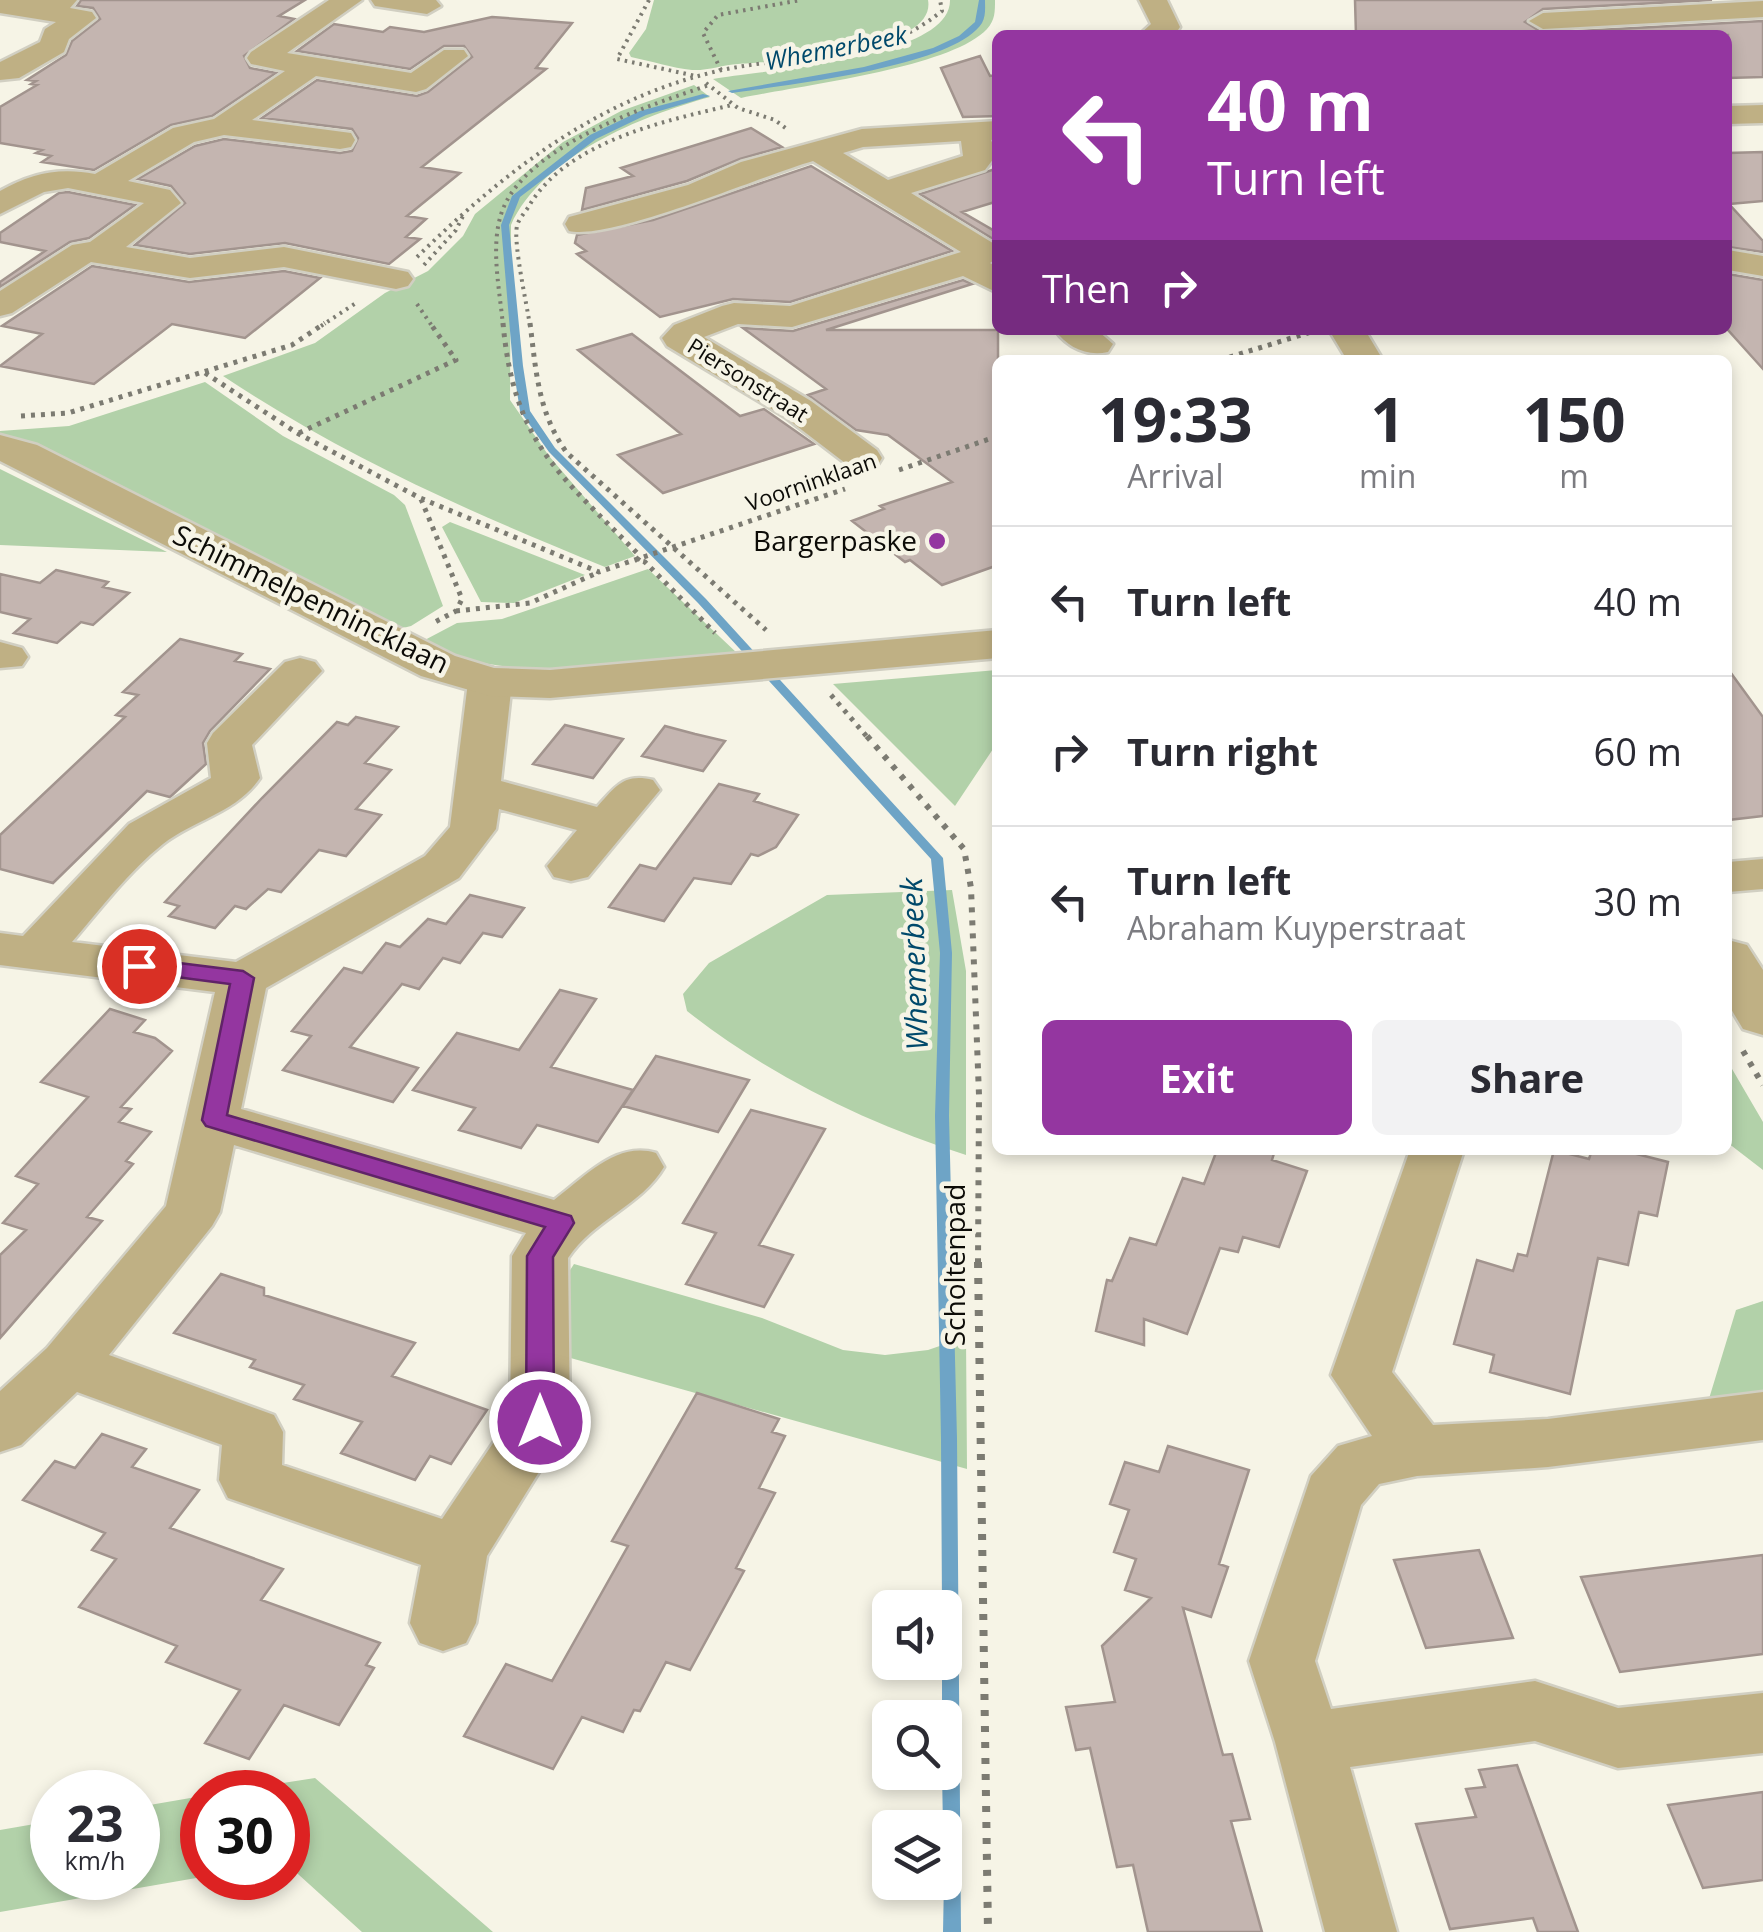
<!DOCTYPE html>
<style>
:root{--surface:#fff;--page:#f2f2f3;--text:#2b2b33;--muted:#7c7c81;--line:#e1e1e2;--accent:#9436a0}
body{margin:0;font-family:"Open Sans",sans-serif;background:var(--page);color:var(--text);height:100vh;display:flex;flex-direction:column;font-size:38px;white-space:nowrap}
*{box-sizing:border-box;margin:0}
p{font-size:32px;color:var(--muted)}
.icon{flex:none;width:55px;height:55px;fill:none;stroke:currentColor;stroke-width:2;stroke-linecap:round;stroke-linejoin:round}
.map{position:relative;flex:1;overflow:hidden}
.panel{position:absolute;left:992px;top:355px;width:740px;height:800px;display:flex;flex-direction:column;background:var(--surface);border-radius:15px;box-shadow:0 5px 15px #0003}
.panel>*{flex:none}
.hud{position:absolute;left:992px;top:30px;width:740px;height:305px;border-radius:15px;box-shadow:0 5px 15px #0003;background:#9436a0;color:#fff;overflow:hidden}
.buttons{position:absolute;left:872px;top:1590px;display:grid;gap:20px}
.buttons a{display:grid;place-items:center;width:90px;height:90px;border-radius:15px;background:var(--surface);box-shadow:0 5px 15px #0003;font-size:50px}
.speed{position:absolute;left:30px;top:1770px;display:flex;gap:20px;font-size:50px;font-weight:700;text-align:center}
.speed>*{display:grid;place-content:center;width:130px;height:130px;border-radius:50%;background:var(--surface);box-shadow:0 5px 15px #0003;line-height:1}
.speed small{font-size:25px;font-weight:400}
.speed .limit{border:15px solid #d22;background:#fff;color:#111}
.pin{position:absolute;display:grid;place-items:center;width:85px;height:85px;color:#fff;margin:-42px;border:5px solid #fff;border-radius:50%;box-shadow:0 2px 10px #0007}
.me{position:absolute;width:110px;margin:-55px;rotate:0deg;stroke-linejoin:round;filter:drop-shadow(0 0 8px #0008)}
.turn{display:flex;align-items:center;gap:35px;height:210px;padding:0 50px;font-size:45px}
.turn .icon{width:130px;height:130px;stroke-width:2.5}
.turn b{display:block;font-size:70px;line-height:85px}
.then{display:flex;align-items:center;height:95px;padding:0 50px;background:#0003;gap:20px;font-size:38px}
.eta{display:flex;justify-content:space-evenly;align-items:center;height:170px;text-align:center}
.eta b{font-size:60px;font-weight:700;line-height:70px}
.button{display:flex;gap:20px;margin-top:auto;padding:20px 50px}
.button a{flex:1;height:115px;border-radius:15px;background:var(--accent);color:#fff;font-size:40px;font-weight:700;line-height:115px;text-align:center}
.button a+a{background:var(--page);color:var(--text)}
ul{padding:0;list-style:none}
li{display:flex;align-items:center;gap:30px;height:150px;padding:0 50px;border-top:2px solid var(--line)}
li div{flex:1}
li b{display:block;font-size:38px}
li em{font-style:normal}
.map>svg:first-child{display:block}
</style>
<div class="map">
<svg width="1763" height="1932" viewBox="0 0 1763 1932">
<rect width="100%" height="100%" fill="#f6f4e6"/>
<path fill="#b2d1a9" d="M654,0H928C938,53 774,61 738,64C723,65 706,71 692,70C672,68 651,61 631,57L629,53L646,29Z
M950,0H995C995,12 995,20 987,29C951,68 797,86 741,98L713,79C758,70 951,60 950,0Z
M694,85L710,97C641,116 542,156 511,225L510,400L549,456L635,556L605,567C470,512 346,458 223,376L315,343L385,293L428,271L463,236L475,214L563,142L621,111Z
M205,382L283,436L394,495L405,505L443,606L411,626L395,630L32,446L0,435V431L69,426Z
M0,469L167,552L0,545Z
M450,522L585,575L514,603L481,602L442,527Z
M648,569L738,654C634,663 519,690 421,642L457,623L502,619Z
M997,670V743L955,806L833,684Z
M952,890L966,971V1155C868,1124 768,1075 687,1011L683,994L709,963L827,895Z
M1728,1062L1763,1122V1170L1728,1143Z
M574,1264L762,1318L843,1350L885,1355L928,1350L966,1337L967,1469L567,1357L565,1278Z
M1763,1301V1391L1708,1402L1736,1310Z
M315,1778L493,1932H362L288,1865V1792H226Z
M202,1796V1877L0,1912V1830L52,1821V1878H138V1807Z"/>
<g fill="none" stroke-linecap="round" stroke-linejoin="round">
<path fill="#6ea4c6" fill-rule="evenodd" d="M979,0H985C985,7 986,16 982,23C954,67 785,85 732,93L728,91L864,67L933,48L959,36L975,22Z
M703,94L710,96L646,115L596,139L520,197L509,225L523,366L530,411L555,448L706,599L943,858L952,953L949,1116L957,1439L961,1932H943L945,1828H943L942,1772H945V1718H942V1662H945V1608H942L941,1439L935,1116L940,953L931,859L698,603L549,452L520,411L513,366L501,225L512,196L590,135L640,111Z"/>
</g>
<path fill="#c4b5b0" stroke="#a2948e" stroke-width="2.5" d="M81,0H305L279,16L294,19L244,56L250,68L276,73L212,116L171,125L94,170L42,162L51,156L36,153L42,150L0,143V107L37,85L31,84L36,81L27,80L66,55L72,41L100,19L93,8L77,6Z
M1355,0H1712L1543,9L1525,22L1543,33L1763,21V77L1728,78V35H1356Z
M492,17L572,23L536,68L546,69L422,167L460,173L407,216L426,219L406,237L420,239L389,264L285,243L190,254L135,245L185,203L171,186L138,179L195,146L224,139L340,153L352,151L358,138L352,129L262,118L317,80L417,96L428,92L472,57L464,46H444L410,69L297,51L334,24L383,32L390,27L424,32Z
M980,56L990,76L998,75V116L963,117L941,68Z
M751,128L782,147L740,159L687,181L582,210L586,188L633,176L621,168Z
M1763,152V201L1729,204L1763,241V252L1728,247V153Z
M811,166L952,251L790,302L733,299L660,317L577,254L586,251L575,243L577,235L653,220Z
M998,168V201L962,212L998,233V242L920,194Z
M68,192L135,205L89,238L70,242L0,287V282L45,251L0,242V233L59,193Z
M92,266L189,282L284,271L320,278L245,338L172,324L94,384L0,366L42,334L2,326Z
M1728,274L1763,280V369L1728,330Z
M963,280L972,284L826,330H998V565L942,585L910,560L905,562L852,521L884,509L880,506L952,482L888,435L856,430L808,395L826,389L743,328L793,331Z
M632,334L740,416L764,409L814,444L663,493L618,455L681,434L578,350Z
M56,570L108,582L103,587L129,593L93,625L81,622L57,643L14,633L30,619L0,612V574L40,583Z
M180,639L242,654L235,661L270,669L210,731L203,743L206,764L170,797L147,791L53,883L0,869V835L125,717L116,715L138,695L123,692Z
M1728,669L1763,717V816L1728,820Z
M356,717L398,727L365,763L391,770L356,809L381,815L346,856L319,850L281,892L268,889L246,909L235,906L215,928L169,916L179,906L165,902L262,798L337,722L348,725Z
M565,725L623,739L593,778L533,764Z
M665,726L695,734L725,741L703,771L642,756Z
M719,784L759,794L754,801L798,815L776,847L758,856L751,854L731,884L694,878L664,921L609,907L640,865L656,869Z
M470,895L524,908L502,937L483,933L460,963L443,958L419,989L402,984L350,1047L418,1068L393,1102L283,1070L311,1036L292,1031L344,968L362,973L386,943L400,947L428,919L446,924Z
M560,990L596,999L551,1067L633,1090L598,1142L537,1125L521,1148L459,1130L475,1108L413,1090L457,1033L519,1050Z
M110,1009L145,1020L134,1032L155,1038L172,1051L121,1107L131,1109L119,1122L151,1132L126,1161L133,1164L87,1217L102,1221L0,1338V1255L26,1230L3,1223L38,1184L16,1176L88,1097L41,1082Z
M656,1056L749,1080L718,1132L623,1106Z
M751,1110L825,1129L759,1245L793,1255L764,1307L686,1284L716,1233L683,1223Z
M1217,1150H1275L1272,1160L1307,1171L1279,1247L1243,1237L1238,1252L1220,1248L1187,1334L1144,1319V1345L1096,1331L1107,1280L1112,1281L1130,1238L1156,1245L1183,1178L1204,1184Z
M1554,1150L1589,1159L1592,1150H1621L1668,1162L1657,1216L1639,1212L1628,1265L1598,1258L1570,1394L1490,1372L1494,1355L1454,1344L1477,1260L1513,1271L1518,1254L1527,1256Z
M221,1274L264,1288V1295L415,1343L392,1376L487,1410L451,1464L430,1456L415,1480L341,1453L362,1422L294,1399L304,1385L250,1367L255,1360L174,1333Z
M697,1393L779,1419L772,1432L785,1436L759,1488L775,1493L736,1568L744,1571L690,1670L666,1662L640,1711L634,1710L623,1732L582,1717L553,1769L464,1736L506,1664L552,1681L628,1546L612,1541Z
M102,1434L146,1449L132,1467L199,1490L170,1528L283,1569L261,1600L380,1643L366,1665L374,1668L339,1725L284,1705L249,1759L205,1743L240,1690L166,1662L177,1646L79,1607L116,1559L92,1550L105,1533L23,1500L55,1461L75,1468Z
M1168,1446L1249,1470L1219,1564L1228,1567L1211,1617L1183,1608L1223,1755L1232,1754L1250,1819L1231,1821L1262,1932H1148L1133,1865L1117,1867L1090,1748L1076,1750L1066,1707L1115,1702L1102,1646L1151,1598L1125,1590L1136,1559L1114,1552L1129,1510L1110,1504L1125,1462L1159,1472Z
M1479,1550L1513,1638L1426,1648L1394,1560Z
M1763,1555V1654L1620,1672L1581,1577Z
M1517,1765L1552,1861L1578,1932H1538L1533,1918L1450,1929L1416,1824L1476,1817L1466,1789L1485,1787L1479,1770Z
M1763,1792V1880L1703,1888L1668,1805Z"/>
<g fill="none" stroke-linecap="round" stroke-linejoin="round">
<defs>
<path id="minor" d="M0,0H77L70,8L92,12L96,18L69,39L64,52L19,78L0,80V62L40,42L45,29L56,22L0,13Z
M329,0H362L287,53L411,73L444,50H464L468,56L426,89L416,92L316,76L252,120L351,133L355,140L351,147L340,149L224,135L194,142L128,181L170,190L181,203L126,247L190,258L284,247L408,272L413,279L408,286L396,289L284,267L190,278L91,262L12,313L0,316V291L72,245L90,242L144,203L68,188L44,192L0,214V191C31,173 60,167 95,174L173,128L214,119L285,71L251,64L247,58L251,52Z
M371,0H436L441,6L427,14L375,6Z
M1139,0H1167L1180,27L1176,33L1139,35L1151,24Z
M1763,1V17L1543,29L1529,21L1543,13Z
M1763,105V123L1728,124V106Z
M998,121V139L991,140L997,154L985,170L911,193L996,245L998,257L990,263L998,268V293L963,276L792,327L738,324L704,337L811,401L877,450L882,458L877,466L863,469L849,466L785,417L667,346L662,338L674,325L722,306L734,303L790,306L961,252L813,161C764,175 611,241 569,231L565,224L569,217L688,185L741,162L862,129ZM961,141L963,156L888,180L843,153L863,147Z
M1728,250L1763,256V276L1728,270Z
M1055,330H1097L1113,344L1108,352C1087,357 1067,347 1055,330Z
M1329,330H1365L1383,360H1347Z
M0,642L22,648L28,657L22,666L0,668Z
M300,658L315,662L322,671L252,745L260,778C236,813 195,819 163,844C129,871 101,908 72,942L236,962L425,856L450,827L468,682L475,673L490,669L505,673L512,682L501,781L597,807C616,786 624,773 653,780L660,790L588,877L571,881L554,877L547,866L577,830L499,809L496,829L459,878L266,988L241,1109L554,1200C585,1177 616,1141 656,1153L664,1167C642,1205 593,1220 568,1258L570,1422L487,1556L476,1623L466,1643L443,1651L420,1643L410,1623L421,1565L228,1498L219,1480L222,1445L77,1392L21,1445L0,1452V1391L47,1348L166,1206L215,992L0,965V933L23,936L129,824L211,778L207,743L213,733L285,662ZM234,1145L526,1233L512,1256L510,1418L442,1519L282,1465L283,1432L274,1415L109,1355L212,1226L220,1212Z
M1763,859V889L1728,892V862Z
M1410,1150H1464L1392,1372L1433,1425L1548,1419L1763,1392V1440L1548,1467L1417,1476L1379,1484L1361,1505L1315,1661L1331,1709L1535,1681L1618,1708L1763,1693V1753L1618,1768L1535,1741L1350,1767L1397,1932H1325L1275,1742L1249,1661L1311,1476L1338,1446L1372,1436L1331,1375Z"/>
<path id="tertiary" d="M0,435L37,445L455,656L494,668L550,670L998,630V658L550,698L490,696L421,676L0,461Z
M1728,940L1747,945L1763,970V1035L1743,1029L1728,1004Z"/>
</defs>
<use href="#minor" stroke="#d1cfc2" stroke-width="5"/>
<use href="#tertiary" stroke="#d1cfc2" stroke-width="5"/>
<path stroke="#7c7b72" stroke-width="4" stroke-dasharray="2.5 5" stroke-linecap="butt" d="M649,0L617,59L696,76
M721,70L703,33L718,15L801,0
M706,83L738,108L775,120L788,130
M417,257C504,172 597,99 718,71C800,52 871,68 942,11L940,0
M424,265L456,230L463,216
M417,304L432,326
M321,326L356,303
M503,326C500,292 491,251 500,218C518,147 648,106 709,85
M530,326C527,305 513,243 517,226C518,220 526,211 529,206C567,141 665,121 732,105"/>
<path stroke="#7c7b72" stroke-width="5" stroke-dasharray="4 6" stroke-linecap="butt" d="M503,323C514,445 560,474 640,556L637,560L645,562L715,633
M530,323C536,371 538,413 567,453L766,630
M1220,360L1311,332
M205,373L297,433L420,498L599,572L845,489
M21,416L68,413L292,345L325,323
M299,433L456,360L430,323
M899,470L998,436
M421,499L462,599L456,611L433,623
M456,611L530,603L599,572
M831,695L869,739"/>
<path stroke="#7c7b72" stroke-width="6" stroke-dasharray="5 8" stroke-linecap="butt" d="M867,736L964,849L971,888L979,1095L978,1264
M1743,1051L1763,1085"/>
<path stroke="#7c7b72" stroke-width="8" stroke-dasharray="6 10" stroke-linecap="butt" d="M978,1262L988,1932"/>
<use href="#minor" fill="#bfb084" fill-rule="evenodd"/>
<use href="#tertiary" fill="#bfb084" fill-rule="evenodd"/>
</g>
<path fill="#9436a0" stroke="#602368" stroke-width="2.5" d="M139,958L243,971L254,978L227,1115L571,1216L574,1223L553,1257L554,1422L550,1430L540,1433L531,1430L526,1422L527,1256L545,1227L206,1126L202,1120L230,984L131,971L128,966Z"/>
<circle fill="#9436a0" stroke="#f6f4e6" stroke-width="4" cx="937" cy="541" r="10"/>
<g text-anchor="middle" stroke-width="9" stroke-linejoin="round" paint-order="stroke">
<g font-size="22" fill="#0c0b07" stroke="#f6f4e6">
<text transform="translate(748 380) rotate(32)" y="8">Piersonstraat</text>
<text transform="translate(811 482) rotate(-19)" y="8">Voorninklaan</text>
</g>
<g font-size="25" font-style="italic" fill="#00496b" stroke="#f6f4e6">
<text transform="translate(836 48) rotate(-11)" y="9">Whemerbeek</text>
</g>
<g font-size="28" fill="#0c0b07" stroke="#f6f4e6" text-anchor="end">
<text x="917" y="551">Bargerpaske</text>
</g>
<g font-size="28" fill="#0c0b07" stroke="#f6f4e6">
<text transform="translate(311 599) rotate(26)" y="10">Schimmelpennincklaan</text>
<text transform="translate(955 1265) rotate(-90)" y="10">Scholtenpad</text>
</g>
<g font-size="30" font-style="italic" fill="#00496b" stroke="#f6f4e6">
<text transform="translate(915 964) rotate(-92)" y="10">Whemerbeek</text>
</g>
</g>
</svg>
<div class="buttons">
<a><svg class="icon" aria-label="sound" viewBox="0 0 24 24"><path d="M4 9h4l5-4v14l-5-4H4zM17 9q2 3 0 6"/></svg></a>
<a><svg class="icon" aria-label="search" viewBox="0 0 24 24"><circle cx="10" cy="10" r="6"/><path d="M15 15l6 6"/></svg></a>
<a><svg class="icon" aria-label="layers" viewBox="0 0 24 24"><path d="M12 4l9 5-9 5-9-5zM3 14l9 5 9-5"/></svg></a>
</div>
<div class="speed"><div>23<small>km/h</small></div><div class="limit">30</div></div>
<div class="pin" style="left:139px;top:966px;background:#d93025"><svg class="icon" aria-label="arrive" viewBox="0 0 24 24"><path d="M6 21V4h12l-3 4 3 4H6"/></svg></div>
<svg class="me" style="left:540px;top:1422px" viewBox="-20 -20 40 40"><circle r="17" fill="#9436a0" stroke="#fff" stroke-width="3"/><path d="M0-11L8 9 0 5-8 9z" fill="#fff"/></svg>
<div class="hud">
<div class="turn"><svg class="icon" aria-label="left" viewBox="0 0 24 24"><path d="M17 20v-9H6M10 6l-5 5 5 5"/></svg><div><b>40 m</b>Turn left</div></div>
<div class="then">Then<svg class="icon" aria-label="right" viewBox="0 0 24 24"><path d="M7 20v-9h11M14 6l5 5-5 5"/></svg></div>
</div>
<section class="panel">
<div class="eta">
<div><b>19:33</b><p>Arrival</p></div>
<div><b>1</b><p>min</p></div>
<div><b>150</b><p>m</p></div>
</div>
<ul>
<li><svg class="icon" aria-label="left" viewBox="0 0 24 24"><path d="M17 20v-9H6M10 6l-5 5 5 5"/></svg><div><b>Turn left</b></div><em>40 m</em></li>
<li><svg class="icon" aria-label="right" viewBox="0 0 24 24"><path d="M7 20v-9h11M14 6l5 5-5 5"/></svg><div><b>Turn right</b></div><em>60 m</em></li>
<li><svg class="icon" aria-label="left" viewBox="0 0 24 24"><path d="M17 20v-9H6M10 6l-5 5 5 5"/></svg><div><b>Turn left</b><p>Abraham Kuyperstraat</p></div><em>30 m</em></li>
</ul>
<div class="button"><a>Exit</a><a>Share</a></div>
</section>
</div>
